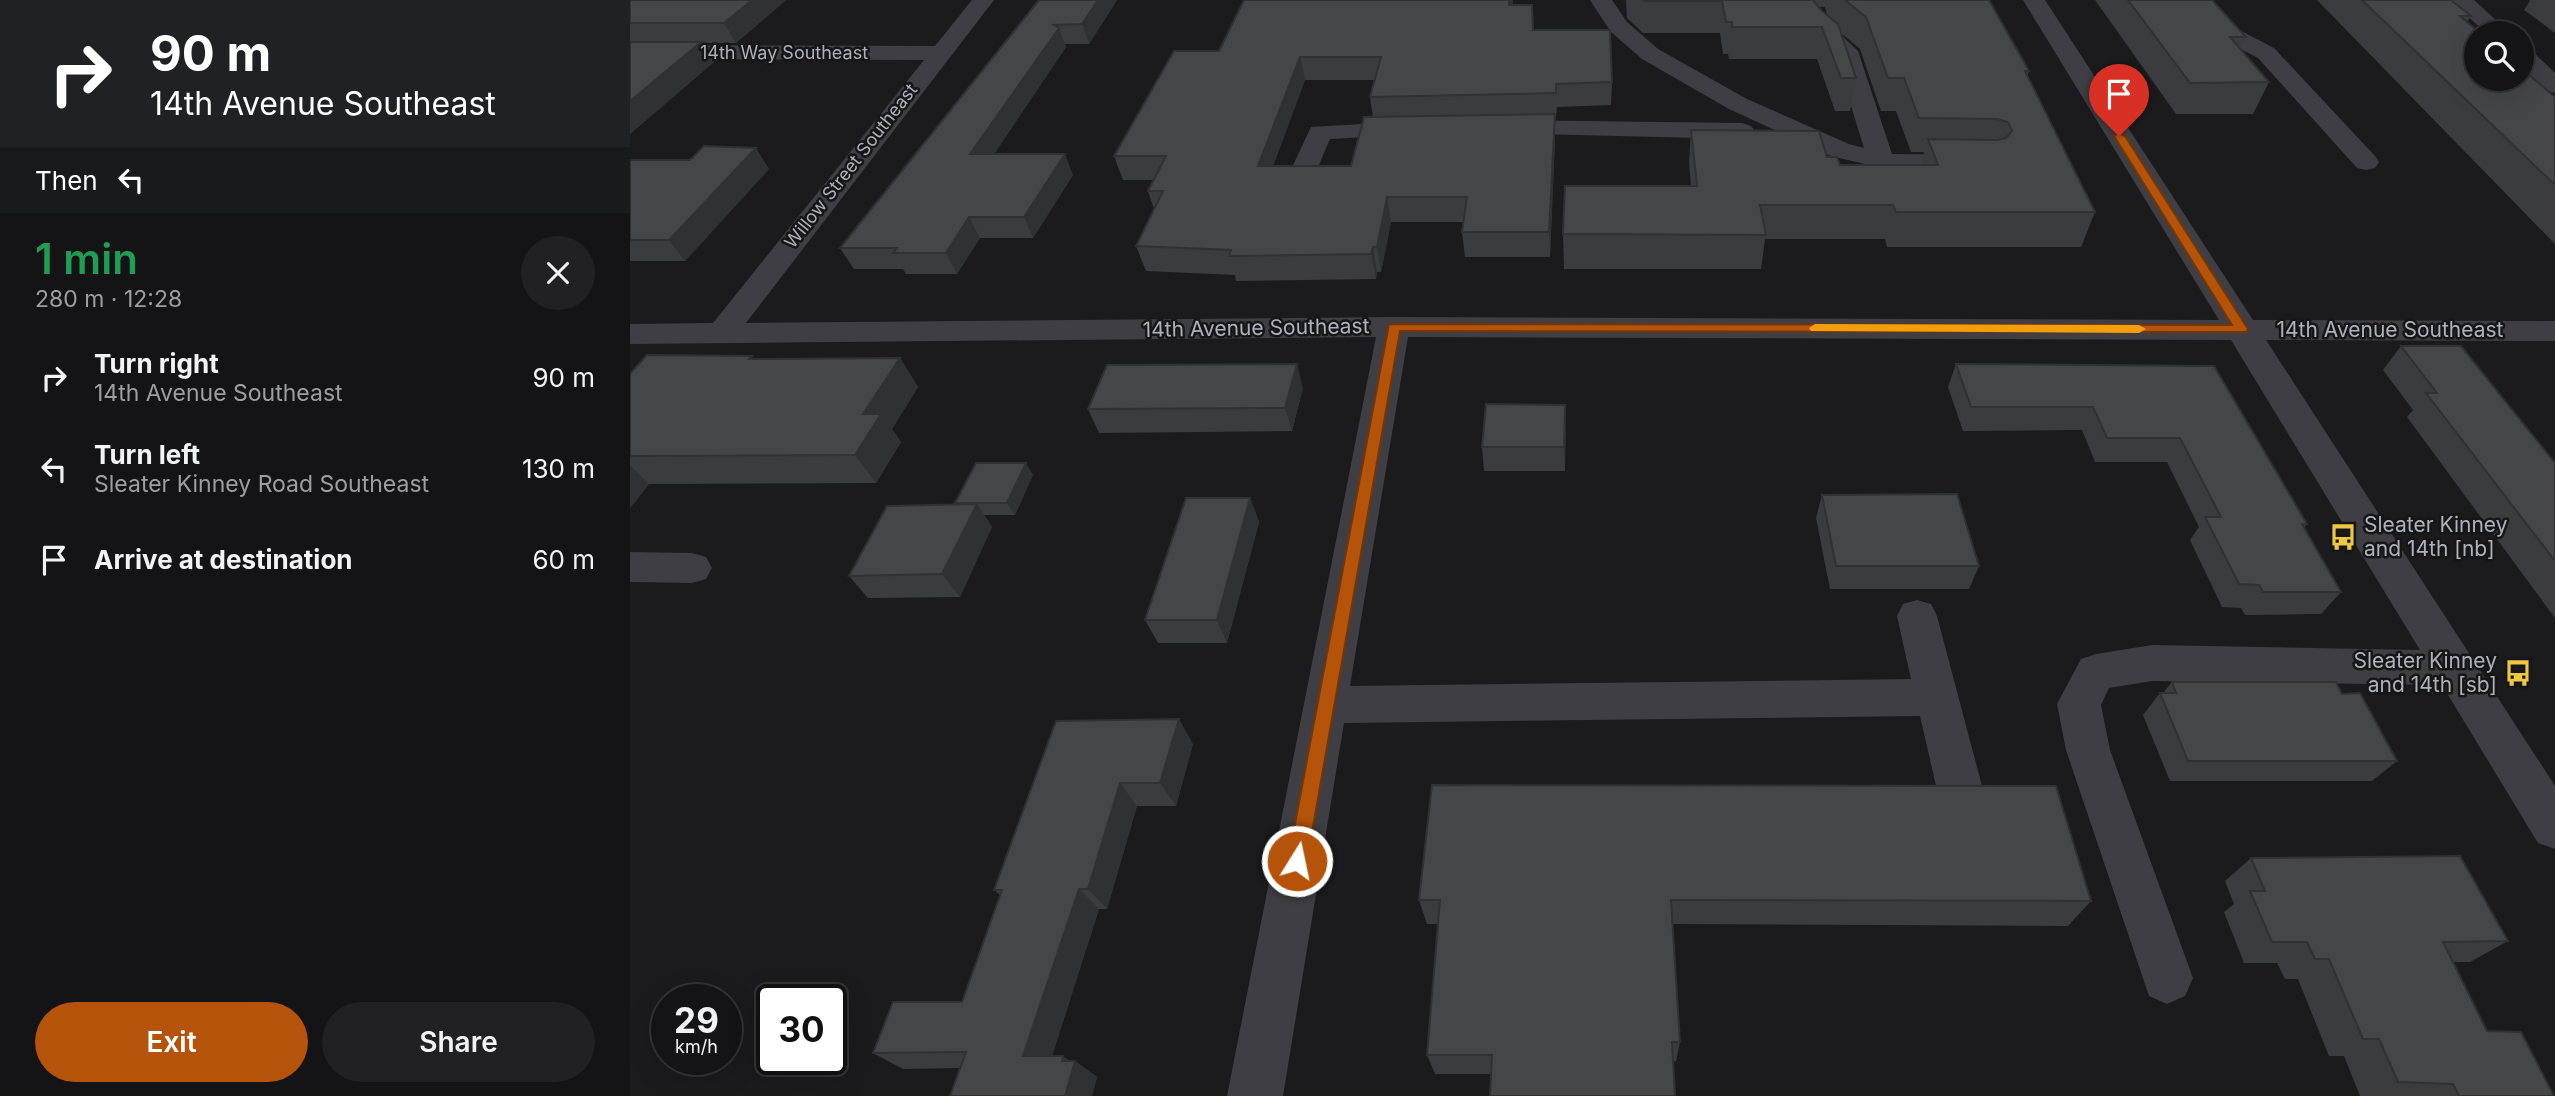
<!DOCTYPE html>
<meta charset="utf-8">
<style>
:root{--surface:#141416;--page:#212123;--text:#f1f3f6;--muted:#9d9ea1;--line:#333335;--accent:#b45309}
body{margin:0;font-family:Inter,sans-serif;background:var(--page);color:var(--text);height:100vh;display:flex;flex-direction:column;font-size:26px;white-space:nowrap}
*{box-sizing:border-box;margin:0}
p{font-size:23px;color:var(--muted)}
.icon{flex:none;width:38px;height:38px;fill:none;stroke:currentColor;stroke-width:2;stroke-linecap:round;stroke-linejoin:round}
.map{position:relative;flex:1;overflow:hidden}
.side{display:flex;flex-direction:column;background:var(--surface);width:630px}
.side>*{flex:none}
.top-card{background:#202124;color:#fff;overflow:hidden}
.fabs{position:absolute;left:1834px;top:21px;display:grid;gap:14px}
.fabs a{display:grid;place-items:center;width:70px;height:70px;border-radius:50%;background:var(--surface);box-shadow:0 7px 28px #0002,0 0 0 2px var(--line);font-size:35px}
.speed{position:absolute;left:21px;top:984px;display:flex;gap:14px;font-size:35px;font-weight:700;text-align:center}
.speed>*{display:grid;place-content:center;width:91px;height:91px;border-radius:50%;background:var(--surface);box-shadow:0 7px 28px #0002,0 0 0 2px var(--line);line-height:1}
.speed small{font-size:18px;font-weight:400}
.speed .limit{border:4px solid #111;border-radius:10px;background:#fff;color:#111}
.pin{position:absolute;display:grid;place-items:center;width:60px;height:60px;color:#fff;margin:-72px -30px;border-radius:50% 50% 50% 0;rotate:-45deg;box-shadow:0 0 7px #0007}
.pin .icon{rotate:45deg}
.me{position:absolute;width:77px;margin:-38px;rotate:10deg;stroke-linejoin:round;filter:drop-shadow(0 0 5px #0008)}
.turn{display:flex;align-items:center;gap:24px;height:147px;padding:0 35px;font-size:32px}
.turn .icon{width:91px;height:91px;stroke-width:2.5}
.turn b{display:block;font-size:49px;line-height:60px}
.then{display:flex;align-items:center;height:66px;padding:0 35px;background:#0003;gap:14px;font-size:26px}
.round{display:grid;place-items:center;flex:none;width:74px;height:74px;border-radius:37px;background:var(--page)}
.head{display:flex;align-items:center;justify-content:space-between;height:119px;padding:0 35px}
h1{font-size:42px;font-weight:600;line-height:52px;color:#1e9e55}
.primary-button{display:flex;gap:14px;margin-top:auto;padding:14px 35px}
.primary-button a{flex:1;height:80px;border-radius:42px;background:var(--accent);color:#fff;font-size:28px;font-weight:600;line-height:80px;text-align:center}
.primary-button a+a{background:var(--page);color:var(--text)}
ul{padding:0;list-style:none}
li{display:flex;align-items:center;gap:21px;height:91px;padding:0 35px}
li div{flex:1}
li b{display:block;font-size:26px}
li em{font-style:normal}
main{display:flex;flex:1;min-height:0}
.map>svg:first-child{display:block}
</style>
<main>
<section class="side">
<div class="top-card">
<div class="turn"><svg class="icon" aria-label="right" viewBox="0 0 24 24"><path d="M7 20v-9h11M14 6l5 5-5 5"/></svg><div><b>90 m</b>14th Avenue Southeast</div></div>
<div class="then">Then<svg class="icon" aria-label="left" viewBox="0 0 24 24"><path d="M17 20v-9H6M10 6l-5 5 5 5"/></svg></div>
</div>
<div class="head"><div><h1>1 min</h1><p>280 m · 12:28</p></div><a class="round"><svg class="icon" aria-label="close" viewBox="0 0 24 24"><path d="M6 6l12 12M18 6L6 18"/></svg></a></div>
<ul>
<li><svg class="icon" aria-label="right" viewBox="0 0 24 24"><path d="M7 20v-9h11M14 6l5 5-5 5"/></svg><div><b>Turn right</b><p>14th Avenue Southeast</p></div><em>90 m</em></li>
<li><svg class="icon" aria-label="left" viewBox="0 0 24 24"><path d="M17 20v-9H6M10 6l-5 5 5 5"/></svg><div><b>Turn left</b><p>Sleater Kinney Road Southeast</p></div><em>130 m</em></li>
<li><svg class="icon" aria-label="arrive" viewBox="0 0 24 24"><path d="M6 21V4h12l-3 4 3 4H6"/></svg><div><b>Arrive at destination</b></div><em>60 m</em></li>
</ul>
<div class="primary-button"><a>Exit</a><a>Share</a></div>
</section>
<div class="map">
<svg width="1925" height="1096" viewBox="0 0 1925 1096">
<rect width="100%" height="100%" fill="#1b1b1d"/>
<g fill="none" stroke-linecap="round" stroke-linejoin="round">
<path fill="#3e3e44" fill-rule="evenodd" d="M342,0H364L116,323L764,317L1589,320L1393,0H1415L1623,320L1925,321V341L1636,340L1925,786V849L1908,843L1812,685L1522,681L1479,688L1471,705L1480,750L1563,978L1555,996L1537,1004L1519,996L1436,750L1427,704L1451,659L1466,654L1522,645L1790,650L1601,340L778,337L720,686L1281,679L1267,616L1273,604L1287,600L1301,604L1307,616L1353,790L1346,805L1330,811L1314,805L1307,790L1290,716L714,723L653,1096H597L746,337L0,344V324L83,323L294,60L0,59V45L305,46Z
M960,0H982L997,22L1028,49L1117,99L1219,144L1234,148L1205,54L1190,38L1193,33H1209L1228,51L1262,154L1343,155L1352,157L1356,163L1352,169L1343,171L1260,170L1201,156L1099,109L1012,59L981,32Z
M1546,0H1570L1592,21L1644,48L1745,156L1749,162L1745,168L1736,170L1727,168L1628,58L1576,31Z
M1820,0H1844L1880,33H1856Z
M1892,47L1900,49L1925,73V93L1916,91L1892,67Z
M875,120L1112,123L1121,126L1125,131L1121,136L1112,139L866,133L862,128L866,123Z
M783,121L792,124L796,129L792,134L700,139L681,184L671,186L661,184L657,178L681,127Z
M0,552L62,553L76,557L82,568L76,579L62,583L0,582Z"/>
</g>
<path fill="#3b3c40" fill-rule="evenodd" d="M0,0H156L106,43H72L84,62L0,134Z
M409,0H487L459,44H435L436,47L364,154L443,175L403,238H350L327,274H276L273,269H224L210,248Z
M614,0H883L882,5L903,30L982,82L981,105L927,107L926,117H925V138L920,257H835L832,232L833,222H761L751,272H747L746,279L606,281L605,275L516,271L506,246L524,209L518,191L524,180H493L484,156L589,51ZM675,80H744L740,97L743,117L721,166H643Z
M996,0H1359L1399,71L1397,77L1465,212L1451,247H1257L1255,239H1135L1131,269H934L933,234L1061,186L1059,163L1061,130L1197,157L1210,165H1291L1294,152H1281L1266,111H1251L1230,49L1211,33L1226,78L1220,111H1205L1187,59H1099L1098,54H1093L1090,33H1013L997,18ZM1189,7H1195L1197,15L1192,11Z
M1465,0H1582L1616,37L1610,48L1639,82L1623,114H1546Z
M1687,0H1821L1841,16L1837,22L1925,97V244Z
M1899,0H1925V33L1894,10L1900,1Z
M0,160L139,169L55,261H0Z
M1771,346L1925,463V618L1777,417L1783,410L1753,370Z
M270,358L288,387L262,429L271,442L246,483L19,484L0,508V374L124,359Z
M1326,364L1584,366L1677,524L1674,528L1711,592L1691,614L1615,615L1611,608L1592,607L1560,540L1569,527L1537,462H1465L1452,430L1333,431L1318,387Z
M673,388L662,431L469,433L458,409Z
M935,405V471H854L852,447Z
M403,475L385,515H354L362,527L330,597L238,598L219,576L326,504L325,503Z
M1192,495L1349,566L1339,589H1200L1186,518Z
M620,498L629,522L597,643H528L515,620Z
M1542,682L1712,694L1767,761L1742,781H1540L1513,715L1530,693H1533Z
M426,721L563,744L546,806H507L477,909H469L422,1056L441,1061H445L467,1077L462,1096H320L330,1068L273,1069L243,1053L332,1002L370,895L364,890Z
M1621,858L1878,941L1840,962H1823L1857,1031L1924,1096H1730L1714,1056H1699L1668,979H1655L1647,963H1614L1594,912L1604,904L1595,881Z
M789,900L1461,901L1438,926L1043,924L1050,1042L1046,1061L861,1074H805L797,1055L808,924H797Z"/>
<path fill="#303134" d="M122,0H156L106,43L94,23Z
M468,0H487L459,44L452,24Z
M879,0H883L880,28L879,5Z
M429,28L436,47L350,175L340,154Z
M71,42L84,62L0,134V101Z
M670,57L675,80L634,190L628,166Z
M925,114V138L920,257L919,232Z
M126,148L139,169L55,261L39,240Z
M435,154L443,175L403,238L394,217Z
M757,197L761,222L751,272L747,247Z
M339,217L350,238L327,274L316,253Z
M743,247L747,272L746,279L741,254Z
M270,358L288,387L262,429L271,442L246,483L225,455L233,414Z
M667,364L673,388L662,431L655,408Z
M935,405L936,428L935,471L934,447Z
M396,463L403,475L385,515L377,503Z
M0,465L19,484L0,508Z
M620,498L629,522L597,643L587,620Z
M347,504L362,527L330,597L312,574Z
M549,719L563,744L546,806L530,783Z
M490,783L507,806L477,909L458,889Z
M449,889L469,909L417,1072L393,1056Z
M433,1056L445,1064V1061L467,1077L462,1096H435L432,1061Z"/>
<path fill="#45464a" stroke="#303134" stroke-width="2" d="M0,0H122L94,23H0Z
M409,0H468L452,24L424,25L429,28L340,154H435L394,217H339L316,253H263L267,248H210Z
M614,0H879V5H902L903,30H980L982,82L926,84V93L740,97L751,57H670L628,166H721L734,117L925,114L919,232H832L837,197H757L747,247H743L741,254L599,256L601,250L506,246L533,191H518L536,156H484L544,51H589Z
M1013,0H1183L1192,11L1208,24L1226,78H1211L1192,27H1102V22H1096L1092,1H1014Z
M1215,0H1359L1399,71H1395L1465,212H1266L1263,205H1130L1136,235L933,234L935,186H1067L1061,130L1189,131L1197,157H1207L1210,165H1308L1298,139L1367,140L1376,138L1382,131L1378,122L1367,119L1289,118L1274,78H1258L1236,17Z
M1498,0H1582L1616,37H1600L1639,82L1560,83Z
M1732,0H1821L1841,16H1830L1850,33H1846V79H1892V69L1925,97V185Z
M0,42H71L0,101Z
M74,146L126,148L39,240H0V160H60Z
M1771,346H1831L1925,463V561L1796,393H1807Z
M17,355L122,356L119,359L270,358L233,414H251L225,455L0,456V374Z
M667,364L655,408L458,409L477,365Z
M1326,364L1584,366L1677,524H1672L1711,592H1633L1629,585L1609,584L1575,517H1591L1550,438H1477L1463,407H1341Z
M856,404L935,405L934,447H852Z
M346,463H396L377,503H325Z
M1327,494L1349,566H1206L1192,495Z
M556,498H620L587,620H515Z
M347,504L312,574L219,576L257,506Z
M1542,682H1706L1712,694L1730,693L1767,761H1558L1530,693H1546Z
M549,719L530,783H490L458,889H449L393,1056H433L432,1061H445L435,1096H320L336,1052L243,1053L263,1002H332L372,890H364L426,721Z
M802,785L1426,786L1461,901L1041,900L1050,1042H1042L1045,1096H860L862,1055H797L810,900H789Z
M1830,856L1878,941L1813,942L1857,1031L1891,1032L1924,1096H1829L1823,1084L1768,1082L1749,1039H1733L1699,959H1685L1677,942H1642L1620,891H1635L1621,858Z"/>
<path fill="#b45309" stroke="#753606" stroke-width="2" d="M1489,133L1495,136L1618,329L1616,332L770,331L677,861L674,868L667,871L660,868L658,861L759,324L1602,325L1484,136Z"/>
<path fill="#f59e0b" d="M1185,324L1509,325L1516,329L1509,333L1181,331L1179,328Z"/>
<defs>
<symbol id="bus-bare" viewBox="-9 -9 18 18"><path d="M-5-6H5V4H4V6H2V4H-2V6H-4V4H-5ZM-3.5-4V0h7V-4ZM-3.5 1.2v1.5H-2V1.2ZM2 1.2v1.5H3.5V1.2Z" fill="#eec842" stroke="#161618" stroke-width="2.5" paint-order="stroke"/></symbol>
</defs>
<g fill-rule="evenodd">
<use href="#bus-bare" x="1694" y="518" width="38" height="38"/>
<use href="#bus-bare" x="1869" y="654" width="38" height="38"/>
</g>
<g text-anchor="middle" stroke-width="5" stroke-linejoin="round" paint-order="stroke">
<g font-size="18" fill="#aeb1bc" stroke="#161618">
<text x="154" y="59">14th Way Southeast</text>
<text transform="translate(221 166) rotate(-52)" y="6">Willow Street Southeast</text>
</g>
<g font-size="21" fill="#aeb1bc" stroke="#161618">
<text transform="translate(626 328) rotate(-1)" y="7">14th Avenue Southeast</text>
<text x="1760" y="337">14th Avenue Southeast</text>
</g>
<g font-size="21" fill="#aeb1bc" stroke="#161618" text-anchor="start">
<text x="1734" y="532">Sleater Kinney<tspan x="1734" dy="24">and 14th [nb]</tspan></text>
<text x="1867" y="668" text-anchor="end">Sleater Kinney<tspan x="1867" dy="24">and 14th [sb]</tspan></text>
</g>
</g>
</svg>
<div class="fabs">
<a><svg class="icon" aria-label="search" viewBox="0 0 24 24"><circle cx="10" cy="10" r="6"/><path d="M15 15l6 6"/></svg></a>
</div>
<div class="speed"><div>29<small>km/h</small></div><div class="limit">30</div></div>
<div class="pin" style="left:1489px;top:136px;background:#d93025"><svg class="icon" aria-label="arrive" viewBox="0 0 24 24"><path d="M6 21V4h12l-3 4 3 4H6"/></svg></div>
<svg class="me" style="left:667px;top:861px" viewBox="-20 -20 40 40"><circle r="17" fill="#b45309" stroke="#fff" stroke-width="3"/><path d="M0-11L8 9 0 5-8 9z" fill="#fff"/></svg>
</div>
</main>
